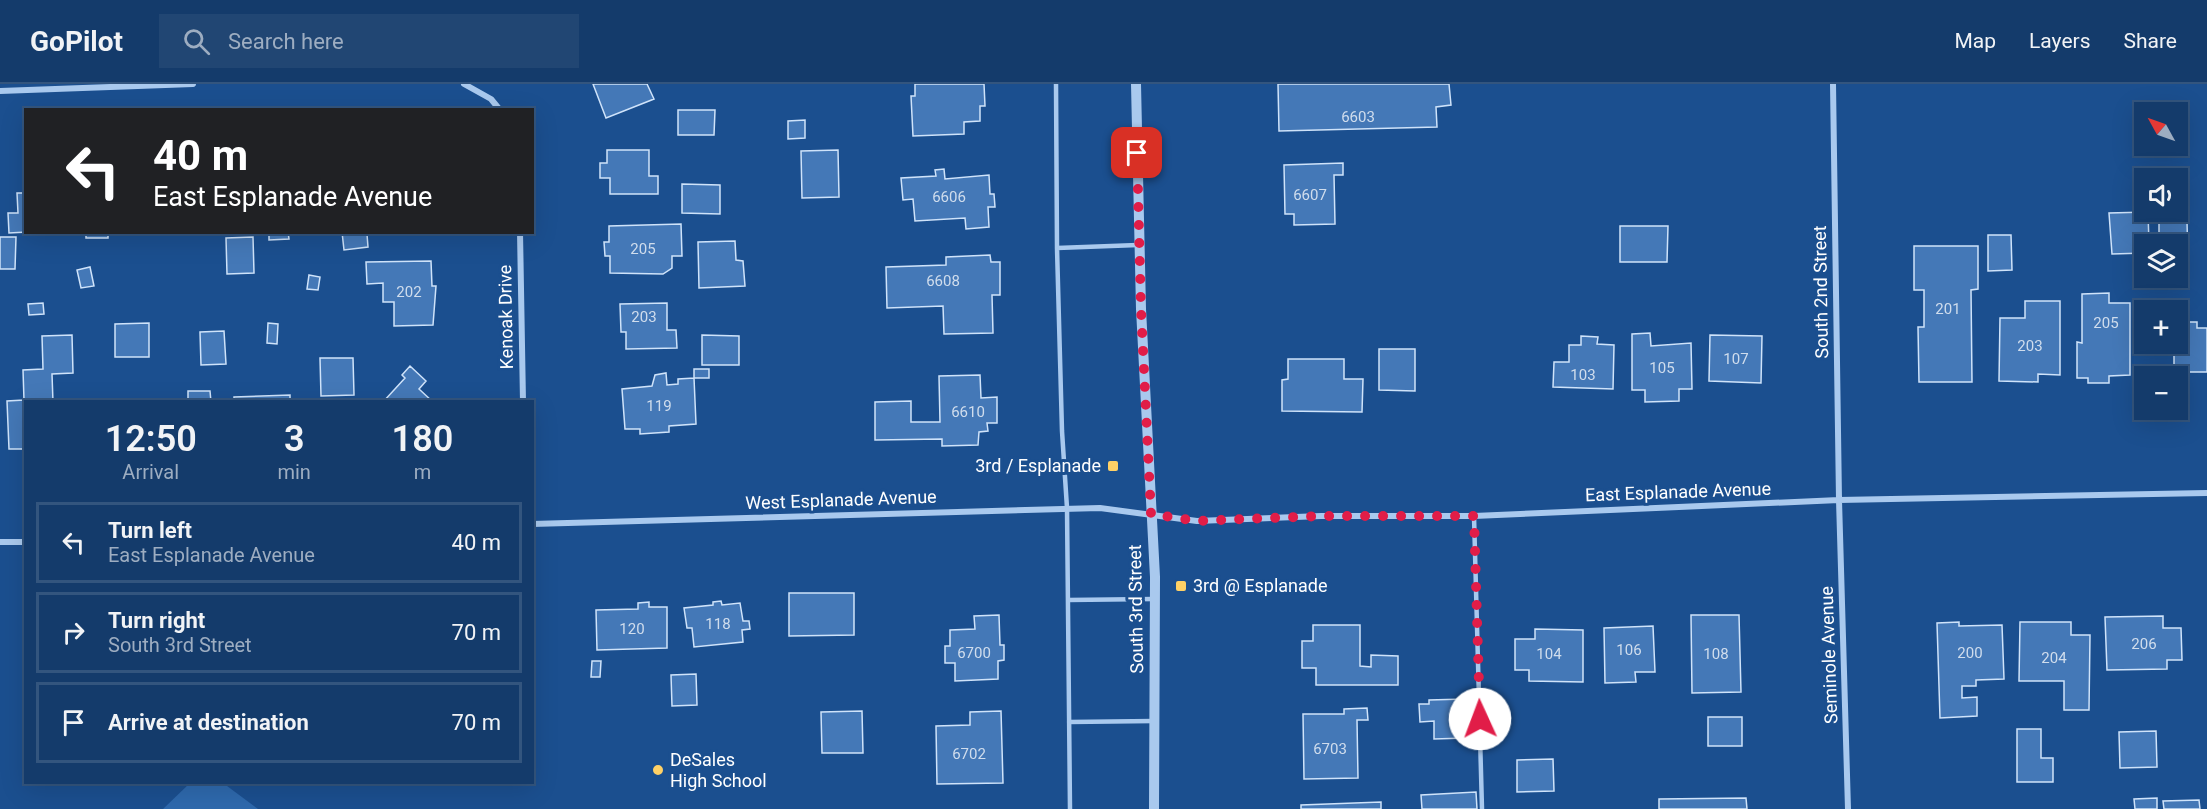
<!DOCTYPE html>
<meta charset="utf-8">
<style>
:root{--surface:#143b6b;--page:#214673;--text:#f1f3f6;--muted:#9dadc1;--line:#33557e}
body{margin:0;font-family:Roboto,sans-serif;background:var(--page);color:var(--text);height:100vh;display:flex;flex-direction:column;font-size:22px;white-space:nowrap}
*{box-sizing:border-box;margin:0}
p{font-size:20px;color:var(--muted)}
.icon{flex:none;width:33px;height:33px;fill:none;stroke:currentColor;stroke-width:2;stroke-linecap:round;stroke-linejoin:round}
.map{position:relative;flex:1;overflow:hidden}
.details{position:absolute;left:24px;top:316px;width:510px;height:384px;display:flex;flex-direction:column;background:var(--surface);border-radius:0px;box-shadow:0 6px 24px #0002,0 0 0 2px var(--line)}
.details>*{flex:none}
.guide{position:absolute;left:24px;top:24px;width:510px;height:126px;border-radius:0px;box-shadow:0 6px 24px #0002,0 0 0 2px var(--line);background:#202124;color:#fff;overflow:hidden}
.needle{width:39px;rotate:310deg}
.buttons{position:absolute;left:2134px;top:18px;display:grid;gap:12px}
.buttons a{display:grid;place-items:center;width:54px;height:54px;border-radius:0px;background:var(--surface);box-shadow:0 6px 24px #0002,0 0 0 2px var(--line);font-size:30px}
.pin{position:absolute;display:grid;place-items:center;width:51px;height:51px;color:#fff;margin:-26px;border-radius:12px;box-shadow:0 3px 9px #0006}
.me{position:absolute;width:66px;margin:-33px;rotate:358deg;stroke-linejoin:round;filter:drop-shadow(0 0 4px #0008)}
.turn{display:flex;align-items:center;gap:21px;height:126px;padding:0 30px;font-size:27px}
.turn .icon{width:78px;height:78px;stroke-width:2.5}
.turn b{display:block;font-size:42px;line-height:51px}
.eta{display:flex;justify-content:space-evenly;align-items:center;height:102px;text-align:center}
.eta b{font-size:36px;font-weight:600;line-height:42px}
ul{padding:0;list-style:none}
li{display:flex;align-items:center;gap:18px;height:81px;margin:0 12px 9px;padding:0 18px;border:3px solid var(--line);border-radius:0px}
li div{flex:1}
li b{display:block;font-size:22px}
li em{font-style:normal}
header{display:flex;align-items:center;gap:36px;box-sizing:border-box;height:84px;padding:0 30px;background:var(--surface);border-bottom:2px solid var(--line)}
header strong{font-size:28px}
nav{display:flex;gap:33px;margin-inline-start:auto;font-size:21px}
.search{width:420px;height:54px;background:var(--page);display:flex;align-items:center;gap:15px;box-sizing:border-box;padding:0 21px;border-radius:0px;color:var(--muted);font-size:22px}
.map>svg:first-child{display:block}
</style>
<header>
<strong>GoPilot</strong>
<div class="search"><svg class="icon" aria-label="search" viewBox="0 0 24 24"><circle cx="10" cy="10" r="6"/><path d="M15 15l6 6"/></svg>Search here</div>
<nav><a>Map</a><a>Layers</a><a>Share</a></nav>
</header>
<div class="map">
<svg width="2207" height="725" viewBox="0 0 2207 725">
<rect width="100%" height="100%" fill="#1b4f8f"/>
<path fill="#2e69ad" d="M190,699H223L258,725H163Z"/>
<path fill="#4478b7" stroke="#cfe3fa" stroke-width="1.5" d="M593,0H647L654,15L606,34Z
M915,0H984L985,22H980V37L964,38V50L913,52L911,12H915Z
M1278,0H1449L1451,21L1436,23L1437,43L1279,47Z
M678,26H715L714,51H678Z
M805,36V54L788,55V37Z
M607,66H649V92H658V110H610V94H600V79H607Z
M838,66L839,113L802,114L801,67Z
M1343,79V91H1334L1335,140L1294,141V130H1285L1284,81Z
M944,85L945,95L989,91L990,110H994L995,123H988L989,143L966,145L965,134L915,137L913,115L903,116L901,94L936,92L935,86Z
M682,100L720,101V130L682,129Z
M17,109H26L27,148L9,149L8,129H18Z
M2148,128L2149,160H2145V169L2112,170L2109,129Z
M2187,138L2188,175L2178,176V160H2159V139Z
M681,140L682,172H672V184L663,190L610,189V172H605L604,158H609V142Z
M1620,142H1668L1667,178H1620Z
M86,148H108V154H86Z
M269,148H288L289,155L269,156Z
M342,148H377V149L367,150L368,163L344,166Z
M1988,151H2011L2012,186L1988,187Z
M0,153H16L15,185H0Z
M253,153L254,189L227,190L226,154Z
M735,157L736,176L743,177L745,202L699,204L698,158Z
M1914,162H1978V205L1971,206L1972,298H1919L1918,243H1924V206H1914Z
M990,171L991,178H1000V211H992L993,249L944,250L943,222L887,224L886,183L946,181V173Z
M431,177L432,202H436L433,241L394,242V218H383V199L367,200L366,178Z
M90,183L94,202L81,204L77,186Z
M309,191L320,193L318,206L307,205Z
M2109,209V219H2130V291L2109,292V299H2088V294H2077V258L2082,259V210Z
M2025,217H2060V291L2038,290V298L1999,297L2000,234H2025Z
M43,219L44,230L29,231L28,220Z
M667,219V246H676L677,264L626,265V248H621L620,220Z
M2178,238H2197V244H2207V288H2174V260H2178Z
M149,239V273H115V240Z
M268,239L278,240L277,260L267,259Z
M224,247L226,280L201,281L200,248Z
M1650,249L1651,262L1691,259L1692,305H1679V317L1645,318V306H1632V250Z
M72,251L73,289L52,290L53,318H26V365H9L7,317L24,316L23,286L43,285L42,252Z
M702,251L739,252V281H702Z
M1710,251L1762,252L1761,299L1709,297Z
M1581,252L1598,253L1597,260L1614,261L1613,305L1553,303L1554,278H1569V261H1581Z
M1379,265H1415V307L1379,306Z
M320,274H353L354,311L321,312Z
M1288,275H1344V295H1363L1362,328L1282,327V296L1288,295Z
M410,282L426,297L419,305L433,318H383L405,294L402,291Z
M694,285H709V294H694Z
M666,289L667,301L678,300V295L694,294L696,340L669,342V348L640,350V345H625L622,305L652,302L655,291Z
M980,291L981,314L997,313V339H987L988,347L979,348L978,361L942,362V355L875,356V318L911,317V338H940L939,292Z
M188,307H210L211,318H162L188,317Z
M290,311V318H234V313Z
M789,509H854V551L789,552Z
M721,517L722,521L740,519L743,537H749L750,545L742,546L743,558L694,563L692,544H687L684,524L713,521V518Z
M649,518V523H667V564L597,566L596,526L638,525V519Z
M999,531L1000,561H1004V576L998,577V595L955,597V579H945V562H950V546L975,545L974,532Z
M1691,531H1739L1741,608L1692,609Z
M2163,532V544H2181L2182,576H2167V585L2107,586L2105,533Z
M1959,538V542L2002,541L2004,595L1976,596V602H1962V614L1977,613V632L1940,634L1937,539Z
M2020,538H2071V551H2090L2089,626H2064V597H2019Z
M1313,541H1360V582L1371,583V571L1398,572V601H1316V584H1302V557H1313Z
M1653,542L1655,588H1635L1636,598L1605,599L1604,544Z
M1535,545L1583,546V598L1529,597V586H1515V555H1535Z
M592,577H601L600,593H591Z
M696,590L697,621L672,622L671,591Z
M1465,615L1466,654L1434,655V637L1420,638L1419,620H1429V616Z
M1367,624L1368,636H1357L1358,694L1304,695L1303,630H1344V625Z
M862,627L863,669H822L821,628Z
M1001,627L1003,699L937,700L936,642L970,641V628Z
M1708,633H1742V662H1708Z
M2017,645H2041V674H2053V698H2017Z
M2156,647L2157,683L2120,684L2119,648Z
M1553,675L1554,707L1517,708V676Z
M1476,708L1477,725H1422L1421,711Z
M1746,714L1747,725H1659V715Z
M2157,714V725H2135L2134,715Z
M2199,716L2200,725H2164L2163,717Z
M1381,718V725H1301V721Z"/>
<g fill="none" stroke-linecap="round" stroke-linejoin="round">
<path stroke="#a9c9ee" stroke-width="4.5" d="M1056,0L1057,164L1062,347L1067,424L1070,725
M1057,164L1138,161
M1474,432L1482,725
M1068,516L1154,515
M1069,638L1154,637"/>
<path stroke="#a9c9ee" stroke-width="6" d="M464,0L491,15L500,26
M1833,0L1839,416L1848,725
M0,7L193,0
M520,148L523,318
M532,440L1100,424L1197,437L1321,432H1474L1839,416L2207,409
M0,458H26"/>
<path stroke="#a9c9ee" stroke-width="10" d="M1136,0L1141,225L1155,493L1154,725"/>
</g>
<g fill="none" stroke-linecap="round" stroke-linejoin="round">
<path stroke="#e11d48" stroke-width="10" stroke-dasharray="0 18" d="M1137,69L1141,225L1151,430L1197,437L1321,432H1474L1480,635"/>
</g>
<g fill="#ffd166" stroke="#1b4f8f" stroke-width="2">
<rect x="1107" y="376" width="12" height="12" rx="3"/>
<rect x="1175" y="496" width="12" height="12" rx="3"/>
<circle cx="658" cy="686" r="6"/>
</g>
<g text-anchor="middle" stroke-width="6" stroke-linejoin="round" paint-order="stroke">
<g font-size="15" fill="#d0dded">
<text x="1358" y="38">6603</text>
<text x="1310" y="116">6607</text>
<text x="949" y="118">6606</text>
<text x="643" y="170">205</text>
<text x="943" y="202">6608</text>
<text x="409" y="213">202</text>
<text x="1948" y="230">201</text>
<text x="644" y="238">203</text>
<text x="2106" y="244">205</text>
<text x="2030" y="267">203</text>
<text x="1736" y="280">107</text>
<text x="1662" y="289">105</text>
<text x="1583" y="296">103</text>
<text x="659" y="327">119</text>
<text x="968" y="333">6610</text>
<text x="718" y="545">118</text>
<text x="632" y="550">120</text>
<text x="2144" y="565">206</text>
<text x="1629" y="571">106</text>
<text x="974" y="574">6700</text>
<text x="1970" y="574">200</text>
<text x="1549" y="575">104</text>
<text x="1716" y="575">108</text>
<text x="2054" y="579">204</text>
<text x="1330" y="670">6703</text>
<text x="969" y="675">6702</text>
</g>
<g font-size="18" fill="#fff" stroke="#1b4f8f">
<text transform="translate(1821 208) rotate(-91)" y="6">South 2nd Street</text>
<text transform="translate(506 233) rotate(-91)" y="6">Kenoak Drive</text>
<text transform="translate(1678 408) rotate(-2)" y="6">East Esplanade Avenue</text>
<text transform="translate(841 416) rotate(-2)" y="6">West Esplanade Avenue</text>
<text transform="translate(1136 525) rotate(-91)" y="6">South 3rd Street</text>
<text transform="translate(1829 571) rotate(-92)" y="6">Seminole Avenue</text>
</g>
<g font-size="18" fill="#fff" stroke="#1b4f8f" text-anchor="start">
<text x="1101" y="388" text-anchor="end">3rd / Esplanade</text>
<text x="1193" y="508">3rd @ Esplanade</text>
<text x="670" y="682">DeSales<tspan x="670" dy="21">High School</tspan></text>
</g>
</g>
</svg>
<div class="buttons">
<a><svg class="needle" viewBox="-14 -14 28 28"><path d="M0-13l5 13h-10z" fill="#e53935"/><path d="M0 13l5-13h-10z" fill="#9dadc1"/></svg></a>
<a><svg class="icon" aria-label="sound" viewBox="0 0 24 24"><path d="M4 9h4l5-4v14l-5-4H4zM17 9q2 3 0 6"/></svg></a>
<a><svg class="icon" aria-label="layers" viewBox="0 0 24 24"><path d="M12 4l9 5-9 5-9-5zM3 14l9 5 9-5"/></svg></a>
<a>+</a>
<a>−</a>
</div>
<div class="pin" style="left:1137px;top:69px;background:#d93025"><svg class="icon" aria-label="arrive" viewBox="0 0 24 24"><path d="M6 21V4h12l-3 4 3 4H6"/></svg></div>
<svg class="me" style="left:1480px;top:635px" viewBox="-20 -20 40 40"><circle r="19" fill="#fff"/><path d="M0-13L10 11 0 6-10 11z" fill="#e11d48"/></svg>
<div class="guide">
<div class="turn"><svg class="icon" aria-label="left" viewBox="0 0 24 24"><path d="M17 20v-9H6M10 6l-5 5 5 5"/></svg><div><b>40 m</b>East Esplanade Avenue</div></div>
</div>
<section class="details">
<div class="eta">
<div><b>12:50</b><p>Arrival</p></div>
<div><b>3</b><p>min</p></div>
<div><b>180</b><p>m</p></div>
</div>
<ul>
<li><svg class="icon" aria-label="left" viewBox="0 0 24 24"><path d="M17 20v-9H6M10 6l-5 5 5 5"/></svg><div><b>Turn left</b><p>East Esplanade Avenue</p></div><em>40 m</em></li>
<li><svg class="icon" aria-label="right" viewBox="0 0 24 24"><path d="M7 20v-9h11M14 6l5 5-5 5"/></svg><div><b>Turn right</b><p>South 3rd Street</p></div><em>70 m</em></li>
<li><svg class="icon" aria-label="arrive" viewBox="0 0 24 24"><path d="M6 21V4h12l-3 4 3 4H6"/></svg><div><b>Arrive at destination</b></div><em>70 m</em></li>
</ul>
</section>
</div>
